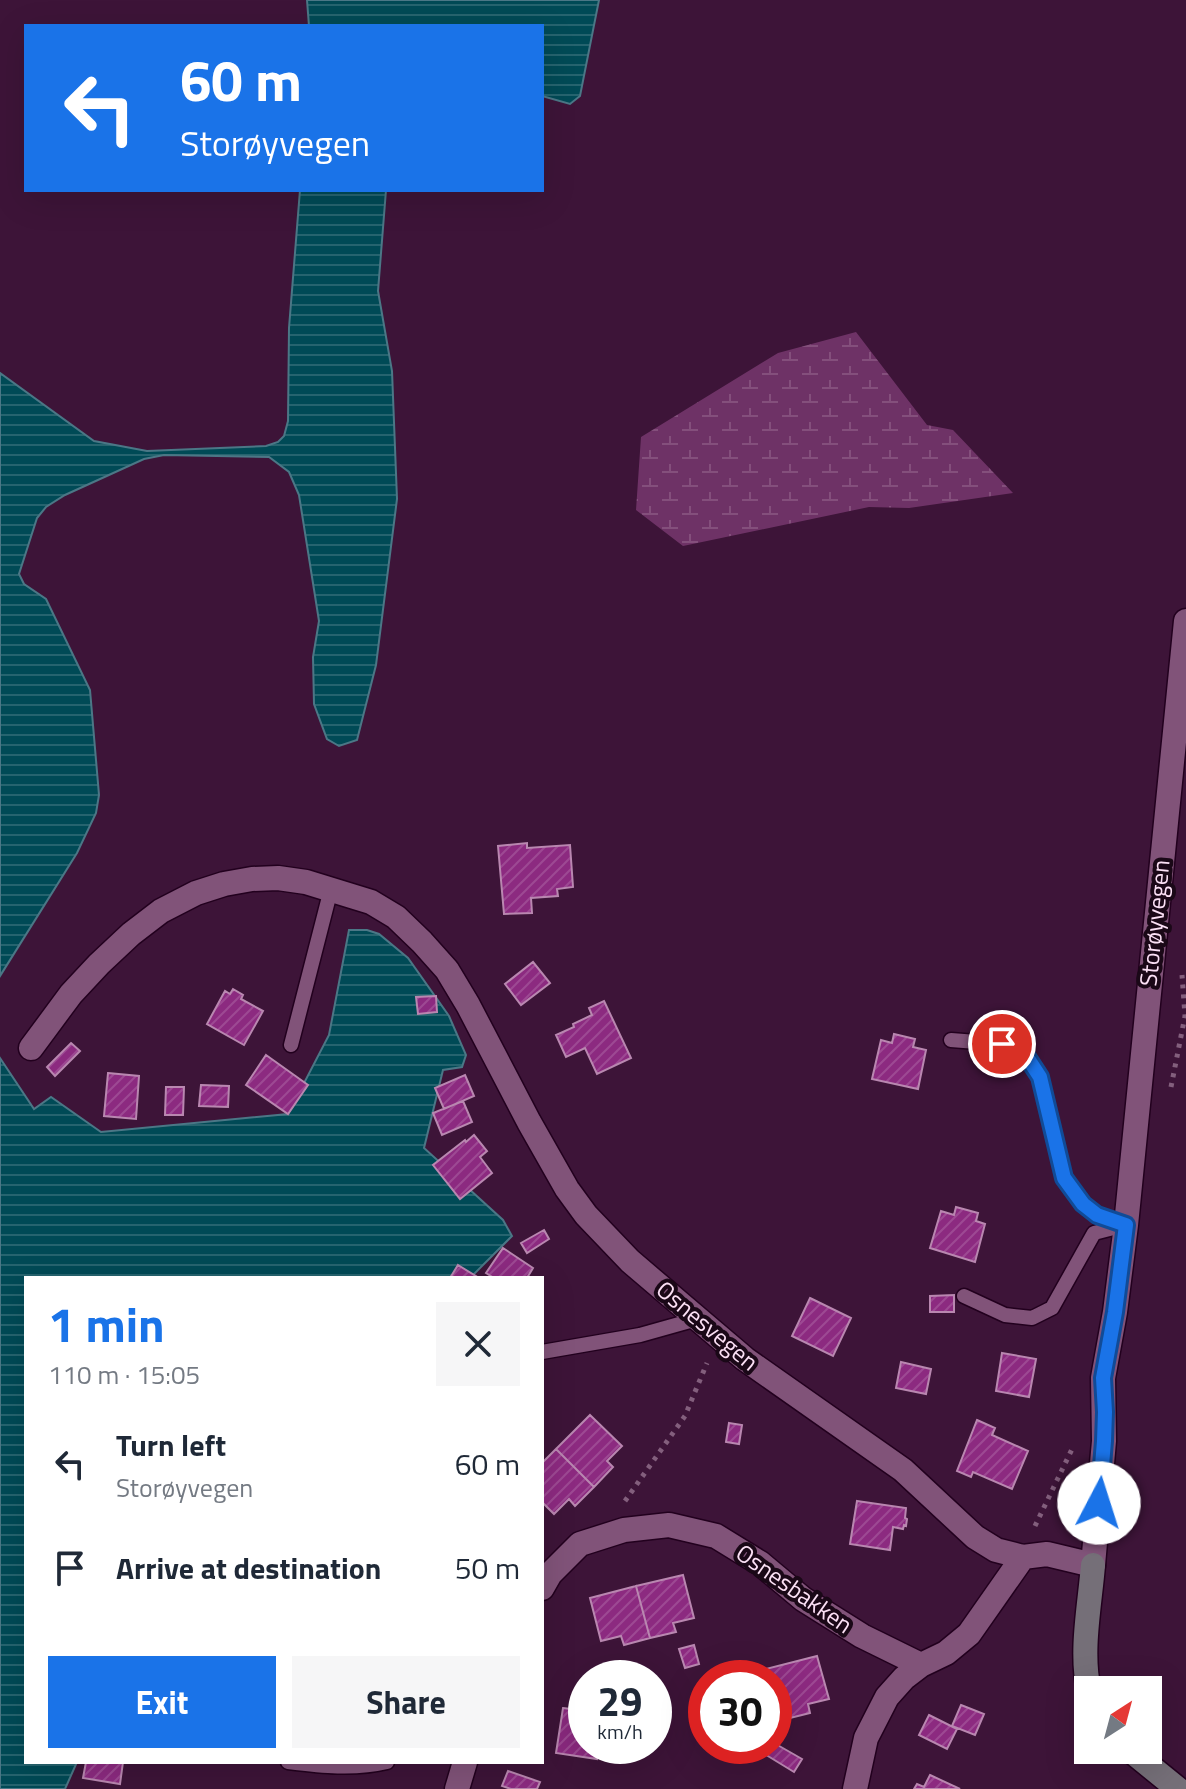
<!DOCTYPE html>
<meta charset="utf-8">
<style>
:root{--surface:#fff;--page:#f6f6f7;--text:#1f2937;--muted:#747a83;--accent:#1a73e8}
body{margin:0;font-family:"Titillium Web",sans-serif;background:var(--page);color:var(--text);height:100vh;display:flex;flex-direction:column;font-size:30px;white-space:nowrap}
*{box-sizing:border-box;margin:0}
p{font-size:26px;color:var(--muted)}
.icon{flex:none;width:44px;height:44px;fill:none;stroke:currentColor;stroke-width:2;stroke-linecap:round;stroke-linejoin:round}
.map{position:relative;flex:1;overflow:hidden}
.details{position:absolute;left:24px;top:1276px;width:520px;height:488px;display:flex;flex-direction:column;background:var(--surface);border-radius:0px;box-shadow:0 8px 32px #0002}
.details>*{flex:none}
.banner{position:absolute;left:24px;top:24px;width:520px;height:168px;border-radius:0px;box-shadow:0 8px 32px #0002;background:#1a73e8;color:#fff;overflow:hidden}
.needle{width:52px;rotate:36deg}
.fabs{position:absolute;left:1074px;top:1676px;display:grid;gap:16px}
.fabs a{display:grid;place-items:center;width:88px;height:88px;border-radius:0px;background:var(--surface);box-shadow:0 8px 32px #0002;font-size:40px}
.speed{position:absolute;left:568px;top:1660px;display:flex;gap:16px;font-size:40px;font-weight:700;text-align:center}
.speed>*{display:grid;place-content:center;width:104px;height:104px;border-radius:50%;background:var(--surface);box-shadow:0 8px 32px #0002;line-height:1}
.speed small{font-size:20px;font-weight:400}
.speed .limit{border:12px solid #d22;background:#fff;color:#111}
.pin{position:absolute;display:grid;place-items:center;width:68px;height:68px;color:#fff;margin:-34px;border:4px solid #fff;border-radius:50%;box-shadow:0 2px 8px #0007}
.me{position:absolute;width:88px;margin:-44px;rotate:5deg;stroke-linejoin:round;filter:drop-shadow(0 0 6px #0008)}
.turn{display:flex;align-items:center;gap:28px;height:168px;padding:0 24px;font-size:36px}
.turn .icon{width:104px;height:104px;stroke-width:2.5}
.turn b{display:block;font-size:56px;line-height:68px}
.round{display:grid;place-items:center;flex:none;width:84px;height:84px;border-radius:0px;background:var(--page)}
.summary{display:flex;align-items:center;justify-content:space-between;height:136px;padding:0 24px}
h1{font-size:48px;font-weight:700;line-height:60px;color:var(--accent)}
.action{display:flex;gap:16px;margin-top:auto;padding:16px 24px}
.action a{flex:1;height:92px;border-radius:0px;background:var(--accent);color:#fff;font-size:32px;font-weight:700;line-height:92px;text-align:center}
.action a+a{background:var(--page);color:var(--text)}
ul{padding:0;list-style:none}
li{display:flex;align-items:center;gap:24px;height:104px;padding:0 24px}
li div{flex:1}
li b{display:block;font-size:30px}
li em{font-style:normal}
.map>svg:first-child{display:block}
</style>
<div class="map">
<svg width="1186" height="1789" viewBox="0 0 1186 1789">
<defs>
<pattern id="wetland-marsh" width="20" height="14" patternUnits="userSpaceOnUse" patternTransform="scale(2)"><rect width="20" height="14" fill="#6e3266"/><path d="M1 5h8M5 5V1M11 12h8M15 12V8" fill="none" stroke="#844f7c"/></pattern>
<pattern id="water-rules" width="6" height="5" patternUnits="userSpaceOnUse" patternTransform="scale(2)"><rect width="6" height="5" fill="#004a56"/><path d="M0 2.5h6" fill="none" stroke="#26646f"/></pattern>
<pattern id="building-hatch" width="6" height="6" patternUnits="userSpaceOnUse" patternTransform="scale(2)"><rect width="6" height="6" fill="#8c2a80"/><path d="M-1 1l2-2M0 6l6-6M5 7l2-2" fill="none" stroke="#9d4993"/></pattern>
</defs>
<rect width="100%" height="100%" fill="#3d1438"/>
<path fill="url(#wetland-marsh)" d="M856,332L927,425L953,430L1013,493L909,508L869,507L683,546L636,510L641,437L778,353Z"/>
<path fill="url(#water-rules)" stroke="#4b7786" stroke-width="2" d="M307,0H599L580,96L570,104L542,96V26H309Z
M300,190H386L378,291L392,371L397,499L376,665L357,740L339,746L327,739L314,704L313,657L319,621L299,495L289,472L269,457L164,455L144,459L65,495L46,507L37,518L19,574L24,584L46,599L90,690L99,795L96,813L77,853L0,976V373L94,441L147,451L266,446L278,442L284,436L288,421L289,328Z
M349,930H367L379,934L408,958L449,1016L466,1055L462,1067L443,1070L424,1148L503,1220L512,1236L470,1278H26V1762H77L65,1789H0V1058L34,1109L51,1097L101,1132L288,1114L329,1035Z"/>
<path fill="url(#building-hatch)" stroke="#b987b0" stroke-width="2" d="M527,843V848L570,845L573,887L557,889L558,896L531,898L532,913L504,914L498,846Z
M533,962L550,983L521,1005L505,984Z
M233,989L243,995L241,999L263,1011L244,1045L207,1024L225,991L230,994Z
M436,996L437,1012L418,1014L416,997Z
M604,1001L631,1058L597,1074L585,1048L566,1057L556,1035L574,1027L573,1024L592,1015L589,1008Z
M894,1034L915,1039L913,1047L926,1050L918,1089L872,1079L881,1040L892,1043Z
M71,1043L80,1051L55,1076L47,1067Z
M266,1055L308,1085L288,1114L246,1085Z
M108,1073L139,1076L136,1119L104,1116Z
M465,1075L474,1096L444,1109L435,1088Z
M201,1085L229,1086L228,1107L199,1106Z
M166,1087H184L183,1115H165Z
M463,1101L472,1122L442,1135L433,1113Z
M474,1135L487,1151L480,1157L492,1173L460,1199L433,1165L465,1140L466,1142Z
M956,1207L978,1213L976,1221L985,1224L975,1262L930,1248L941,1211L954,1215Z
M544,1230L549,1239L527,1253L521,1243Z
M503,1248L533,1268L527,1278H494L486,1273Z
M458,1265L479,1278H450Z
M954,1295V1312H930V1296Z
M810,1298L851,1318L833,1356L792,1336Z
M1002,1353L1036,1359L1029,1397L996,1391Z
M901,1362L931,1369L926,1394L896,1388Z
M590,1415L622,1446L607,1461L613,1467L594,1487L556,1449Z
M977,1420L995,1428L992,1435L1028,1451L1012,1489L973,1472L971,1477L957,1471Z
M729,1423L742,1425L739,1444L726,1442Z
M556,1449L594,1487L575,1506L569,1499L554,1514L542,1502V1463Z
M857,1501L906,1508L905,1518L907,1519L906,1526L904,1525L903,1529L893,1527L890,1550L850,1544Z
M683,1575L694,1618L673,1623L676,1632L650,1638L636,1586Z
M636,1586L650,1638L624,1645L621,1636L601,1641L590,1598Z
M694,1645L699,1664L685,1668L679,1649Z
M817,1656L829,1699L808,1704L810,1713L774,1722V1678H730Z
M961,1705L984,1714L975,1735L952,1726Z
M563,1708L586,1711V1746H599L597,1759L556,1753Z
M654,1709L670,1719L658,1741L654,1739Z
M929,1715L957,1729L947,1749L919,1735Z
M774,1743L802,1759L794,1772L763,1753L767,1746H774Z
M86,1762H123L120,1784L83,1778Z
M508,1771L540,1782L537,1789H511L502,1786Z
M930,1775L960,1789H914L917,1784L924,1787Z"/>
<g fill="none" stroke-linecap="round" stroke-linejoin="round">
<defs>
<path id="lane" d="M951,1040L1002,1044L1025,1054L1040,1077L1064,1178L1083,1204L1097,1215L1126,1225
M291,1045L331,889
M964,1296L1005,1315L1032,1318L1052,1308L1094,1233L1125,1225
M542,1352L640,1335L697,1319
M288,1762C321,1766 354,1770 387,1762"/>
<path id="street" d="M31,1048L71,994L99,964L131,934L161,911L196,893L224,884L252,879L278,878L306,882L371,902L396,917L422,942L447,970L468,1005L529,1122L567,1189L586,1215L630,1261L745,1359L903,1470L975,1537L996,1550L1023,1557L1047,1554L1093,1565L1104,1441L1103,1378L1115,1312L1126,1225L1186,621
M542,1588L550,1574L580,1544L624,1530L669,1525L716,1536L760,1563L803,1599L862,1636L921,1665
M457,1789L465,1762
M855,1789L866,1738L887,1697L904,1678L921,1665L946,1653L969,1634L1023,1557"/>
<path id="secondary" d="M1089,1690C1080,1652 1090,1604 1093,1565
M1130,1750L1178,1789"/>
</defs>
<use href="#lane" stroke="#22001e" stroke-width="17"/>
<use href="#street" stroke="#22001e" stroke-width="27"/>
<use href="#secondary" stroke="#22001e" stroke-width="27"/>
<path stroke="#835f7d" stroke-width="5" stroke-dasharray="4 6" stroke-linecap="butt" d="M1171,1087L1185,1016L1182,975
M625,1501L685,1416L707,1363
M1035,1526L1074,1445"/>
<use href="#lane" stroke="#815379" stroke-width="14"/>
<use href="#street" stroke="#815379" stroke-width="24"/>
<use href="#secondary" stroke="#756f78" stroke-width="24"/>
</g>
<g fill="none" stroke-linecap="round" stroke-linejoin="round">
<defs>
<path id="route" d="M1002,1044L1025,1054L1040,1077L1064,1178L1083,1204L1097,1215L1126,1225L1115,1312L1103,1378L1105,1412L1104,1441L1099,1503"/>
</defs>
<use href="#route" stroke="#114b97" stroke-width="20"/>
<use href="#route" stroke="#1a73e8" stroke-width="14"/>
</g>
<g text-anchor="middle" stroke-width="8" stroke-linejoin="round" paint-order="stroke">
<g font-size="24" fill="#fbe0f5" stroke="#1a0817">
<text transform="translate(1155 923) rotate(-84)" y="8">Storøyvegen</text>
<text transform="translate(707 1326) rotate(40)" y="8">Osnesvegen</text>
<text transform="translate(794 1589) rotate(35)" y="8">Osnesbakken</text>
</g>
</g>
</svg>
<div class="fabs">
<a><svg class="needle" viewBox="-14 -14 28 28"><path d="M0-13l5 13h-10z" fill="#e53935"/><path d="M0 13l5-13h-10z" fill="#747a83"/></svg></a>
</div>
<div class="speed"><div>29<small>km/h</small></div><div class="limit">30</div></div>
<div class="pin" style="left:1002px;top:1044px;background:#d93025"><svg class="icon" aria-label="arrive" viewBox="0 0 24 24"><path d="M6 21V4h12l-3 4 3 4H6"/></svg></div>
<svg class="me" style="left:1099px;top:1503px" viewBox="-20 -20 40 40"><circle r="19" fill="#fff"/><path d="M0-13L10 11 0 6-10 11z" fill="#1a73e8"/></svg>
<div class="banner">
<div class="turn"><svg class="icon" aria-label="left" viewBox="0 0 24 24"><path d="M17 20v-9H6M10 6l-5 5 5 5"/></svg><div><b>60 m</b>Storøyvegen</div></div>
</div>
<section class="details">
<div class="summary"><div><h1>1 min</h1><p>110 m · 15:05</p></div><a class="round"><svg class="icon" aria-label="close" viewBox="0 0 24 24"><path d="M6 6l12 12M18 6L6 18"/></svg></a></div>
<ul>
<li><svg class="icon" aria-label="left" viewBox="0 0 24 24"><path d="M17 20v-9H6M10 6l-5 5 5 5"/></svg><div><b>Turn left</b><p>Storøyvegen</p></div><em>60 m</em></li>
<li><svg class="icon" aria-label="arrive" viewBox="0 0 24 24"><path d="M6 21V4h12l-3 4 3 4H6"/></svg><div><b>Arrive at destination</b></div><em>50 m</em></li>
</ul>
<div class="action"><a>Exit</a><a>Share</a></div>
</section>
</div>
